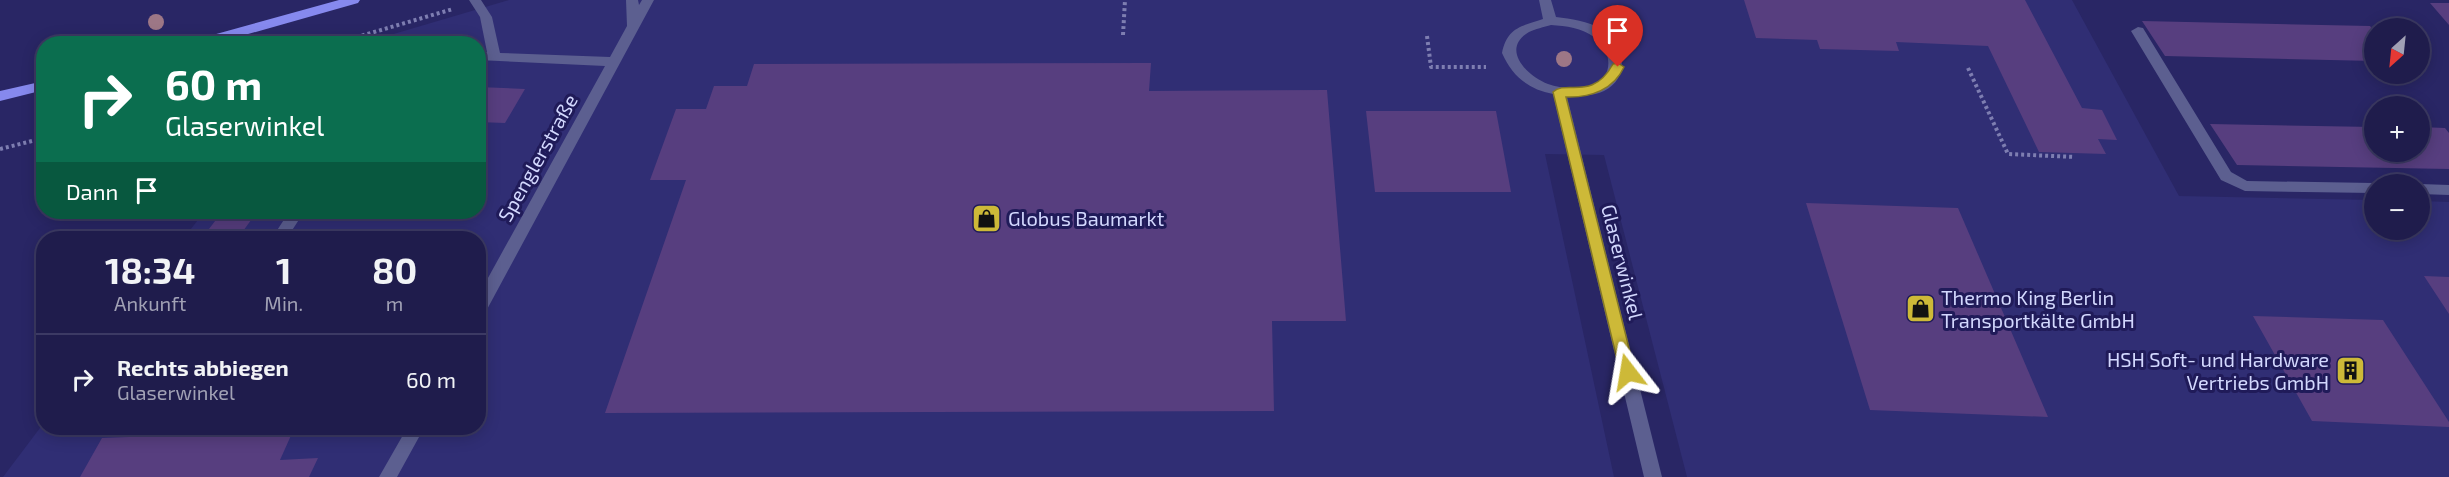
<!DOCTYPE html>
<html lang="de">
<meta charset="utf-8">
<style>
:root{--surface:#1f1c4c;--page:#272553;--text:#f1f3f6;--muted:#a1a1b5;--line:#3c3a64}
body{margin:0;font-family:"Exo 2",sans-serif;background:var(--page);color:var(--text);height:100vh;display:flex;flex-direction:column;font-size:22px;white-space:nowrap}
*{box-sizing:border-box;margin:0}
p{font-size:20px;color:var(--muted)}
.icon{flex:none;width:33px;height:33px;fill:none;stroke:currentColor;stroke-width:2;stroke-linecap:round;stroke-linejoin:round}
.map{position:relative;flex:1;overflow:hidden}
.sheet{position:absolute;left:36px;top:231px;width:450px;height:204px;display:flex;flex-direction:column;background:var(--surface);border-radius:24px;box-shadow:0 3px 15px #0003,0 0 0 2px var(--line)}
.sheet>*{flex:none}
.top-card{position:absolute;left:36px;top:36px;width:450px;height:183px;border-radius:24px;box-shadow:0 3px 15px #0003,0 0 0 2px var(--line);background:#0b6e4f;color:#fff;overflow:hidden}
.needle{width:39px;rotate:207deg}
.fabs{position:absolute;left:2364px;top:18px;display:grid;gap:12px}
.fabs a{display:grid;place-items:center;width:66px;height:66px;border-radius:50%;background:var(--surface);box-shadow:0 3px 15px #0003,0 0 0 2px var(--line);font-size:30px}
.pin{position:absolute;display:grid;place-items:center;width:51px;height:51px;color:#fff;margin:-62px -26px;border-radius:50% 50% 50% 0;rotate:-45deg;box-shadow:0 0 6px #0007}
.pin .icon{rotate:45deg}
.me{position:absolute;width:66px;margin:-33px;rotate:346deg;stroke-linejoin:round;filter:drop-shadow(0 0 4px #0008)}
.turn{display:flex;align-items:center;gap:21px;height:126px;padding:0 30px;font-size:27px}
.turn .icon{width:78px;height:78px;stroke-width:2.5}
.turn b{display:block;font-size:42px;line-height:51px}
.then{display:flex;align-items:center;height:57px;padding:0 30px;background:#0003;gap:12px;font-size:22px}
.eta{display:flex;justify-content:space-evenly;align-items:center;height:102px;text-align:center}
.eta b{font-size:36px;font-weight:700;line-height:42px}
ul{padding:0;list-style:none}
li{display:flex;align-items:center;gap:18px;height:90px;padding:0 30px;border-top:2px solid var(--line)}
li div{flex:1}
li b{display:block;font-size:22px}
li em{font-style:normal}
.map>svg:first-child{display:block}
</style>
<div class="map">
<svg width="2449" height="477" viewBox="0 0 2449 477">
<rect width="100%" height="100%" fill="#292665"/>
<path fill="#302e74" d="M509,0H2072L2179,196L2374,200V230H2420V201L2449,202V477H1687L1604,155L1545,154L1614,477H3L43,424L44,428H478V238H184L204,212H478V44L363,43Z"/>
<path fill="#573e7f" d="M1744,0H2025L2082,108L2102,110L2117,140L2098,139L2106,154L2039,152L1988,46L1896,42L1899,51L1820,49L1817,40L1756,38Z
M2430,3H2449V25Z
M2142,21L2370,26L2374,31V61L2165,56Z
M1151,63L1149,91L1327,90L1346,321H1272L1274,411L605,413L686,180H650L676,109H706L714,86H747L754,64Z
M478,87L525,89L505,123L478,122Z
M1366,111H1496L1511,192H1375Z
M2210,124L2374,127V152H2420V127L2445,128L2449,133V169L2237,165Z
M1806,203L1958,208L2048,417L1870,410Z
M222,212H257L238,238H202Z
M332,212H419L413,220L329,216Z
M2424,276L2449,277V314Z
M2253,316L2383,320L2449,422V427L2312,421Z
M293,431L280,460L318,458L309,477H80L102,438Z"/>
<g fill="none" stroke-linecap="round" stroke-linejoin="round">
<path stroke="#7e7eb1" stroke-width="4" stroke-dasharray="3 3" stroke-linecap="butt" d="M1123,35L1125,0
M1427,36L1431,67H1486
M333,44L453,9
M1968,68L2008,154L2075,157
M0,149L44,138"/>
<path fill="#5c5f90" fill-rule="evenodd" d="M469,0H481L492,17L500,53L610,57L627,26L626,0H638L639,5L642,0H654L484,315L478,317V296L605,66L478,60V52H487L480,17Z
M1539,0H1551L1556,17C1571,19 1588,21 1601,29C1624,43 1632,77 1604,91C1593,96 1580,96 1567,97L1662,477H1644L1553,94C1528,89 1512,76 1502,53C1507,28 1521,26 1543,19ZM1551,25C1566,26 1582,28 1594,37C1613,50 1615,80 1589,86C1577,89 1561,89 1548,84C1527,76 1500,49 1529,32C1535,29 1544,27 1551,25Z
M2138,27L2143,28L2231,172L2247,181L2374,183L2379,184H2374V193L2245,191L2221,180L2131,31Z
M2417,184H2420L2449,185V195L2420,194V184Z
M289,212H304L287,238H272Z
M407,428H424L397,477H379Z"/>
<path fill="#8689ee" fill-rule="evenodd" d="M339,0H360L358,3L213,44H190L191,41Z
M44,81V90L0,101V91Z"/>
</g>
<g fill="#9d7786">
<circle cx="156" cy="22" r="8"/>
<circle cx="1564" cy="59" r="8"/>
</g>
<path fill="#cdb938" stroke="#857824" stroke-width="1.5" d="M1618,63L1624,67C1614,89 1591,98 1566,97L1635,372L1633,376H1623L1620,372L1553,92C1566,79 1592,102 1613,64Z"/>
<defs>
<symbol id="shop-square" viewBox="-11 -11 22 22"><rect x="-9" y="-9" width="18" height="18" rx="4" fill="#cdb938" stroke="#201b59"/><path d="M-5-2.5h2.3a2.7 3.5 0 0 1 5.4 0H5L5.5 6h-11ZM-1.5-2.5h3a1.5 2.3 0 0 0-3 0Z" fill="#111"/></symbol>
<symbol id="building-square" viewBox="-11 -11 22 22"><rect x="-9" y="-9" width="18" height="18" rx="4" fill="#cdb938" stroke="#201b59"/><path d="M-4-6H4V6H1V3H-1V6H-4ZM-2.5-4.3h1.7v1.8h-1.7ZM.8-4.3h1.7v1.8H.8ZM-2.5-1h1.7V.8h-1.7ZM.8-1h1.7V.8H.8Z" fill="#111"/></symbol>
</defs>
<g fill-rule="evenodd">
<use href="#shop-square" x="970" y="202" width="33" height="33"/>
<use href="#shop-square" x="1904" y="292" width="33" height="33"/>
<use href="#building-square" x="2334" y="354" width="33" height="33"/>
</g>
<g text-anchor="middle" stroke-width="6" stroke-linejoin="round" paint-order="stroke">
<g font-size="20" fill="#d3d8fe" stroke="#201b59">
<text transform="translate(538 158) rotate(-61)" y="7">Spenglerstraße</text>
<text transform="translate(1622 262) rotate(76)" y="7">Glaserwinkel</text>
</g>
<g font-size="20" fill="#d3d8fe" stroke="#201b59" text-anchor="start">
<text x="1008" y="226">Globus Baumarkt</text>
<text x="1941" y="305">Thermo King Berlin<tspan x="1941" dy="23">Transportkälte GmbH</tspan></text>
<text x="2329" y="367" text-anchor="end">HSH Soft- und Hardware<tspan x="2329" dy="23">Vertriebs GmbH</tspan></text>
</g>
</g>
</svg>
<div class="fabs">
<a><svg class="needle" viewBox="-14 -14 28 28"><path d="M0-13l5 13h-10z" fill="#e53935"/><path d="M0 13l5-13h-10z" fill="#a1a1b5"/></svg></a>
<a>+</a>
<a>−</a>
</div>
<div class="pin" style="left:1618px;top:67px;background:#d93025"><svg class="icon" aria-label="arrive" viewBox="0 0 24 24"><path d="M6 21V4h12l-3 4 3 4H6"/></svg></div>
<svg class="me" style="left:1628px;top:372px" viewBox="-20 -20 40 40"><path d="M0-17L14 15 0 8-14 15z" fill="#cdb938" stroke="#fff" stroke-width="4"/></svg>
<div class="top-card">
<div class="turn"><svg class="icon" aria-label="right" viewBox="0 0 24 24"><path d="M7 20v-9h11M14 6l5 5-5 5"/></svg><div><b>60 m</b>Glaserwinkel</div></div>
<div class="then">Dann<svg class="icon" aria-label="arrive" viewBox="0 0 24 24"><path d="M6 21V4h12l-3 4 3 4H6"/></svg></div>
</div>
<section class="sheet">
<div class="eta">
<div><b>18:34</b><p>Ankunft</p></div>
<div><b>1</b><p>Min.</p></div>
<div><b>80</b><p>m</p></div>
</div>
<ul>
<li><svg class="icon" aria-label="right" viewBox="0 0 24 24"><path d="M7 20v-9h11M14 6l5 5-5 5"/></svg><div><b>Rechts abbiegen</b><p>Glaserwinkel</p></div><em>60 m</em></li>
</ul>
</section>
</div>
